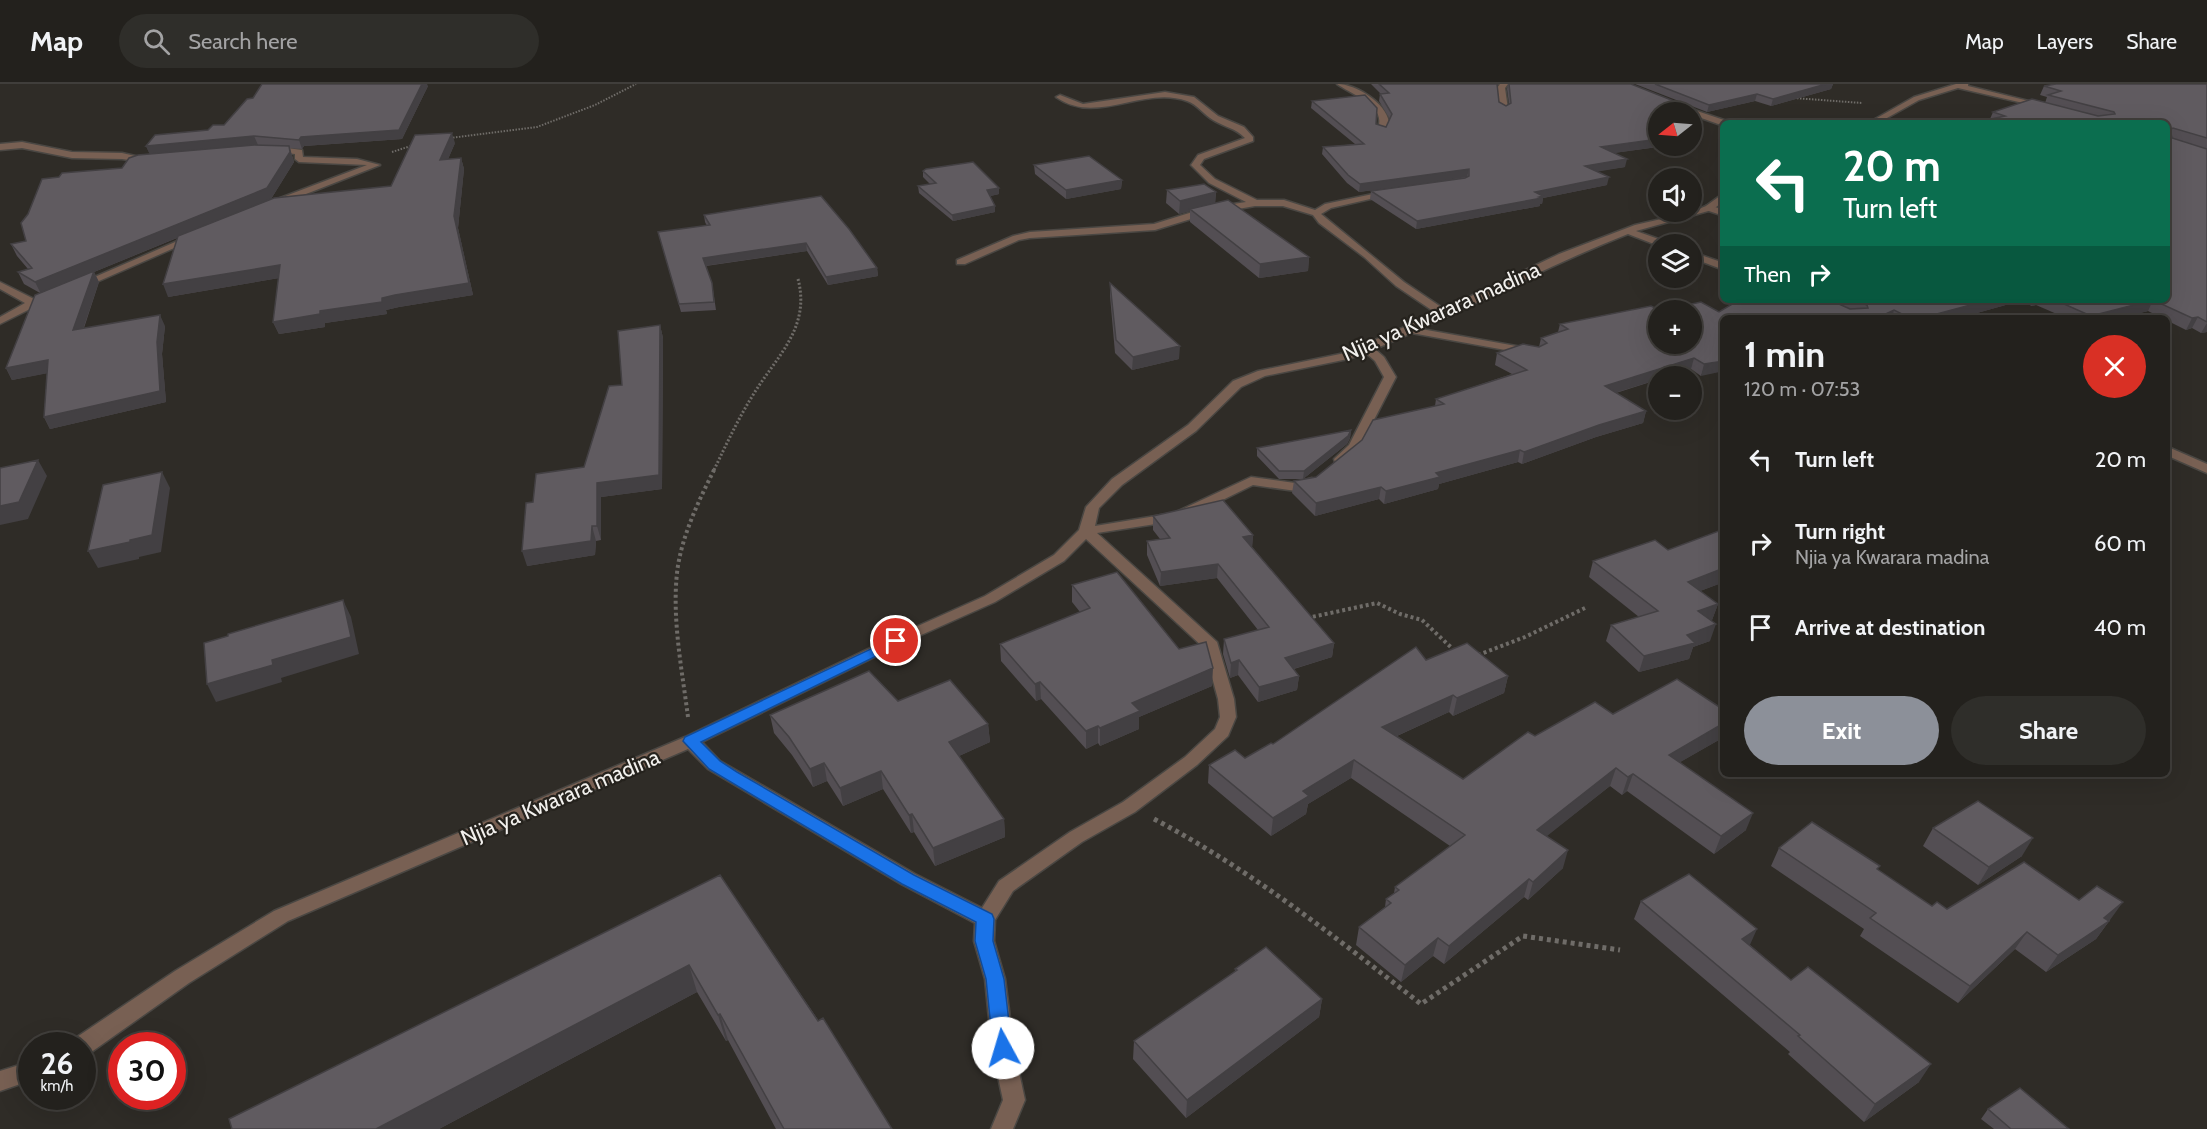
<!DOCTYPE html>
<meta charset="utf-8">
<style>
:root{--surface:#23211d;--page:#2f2e2a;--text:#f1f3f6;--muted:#a3a3a4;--line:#403e3b;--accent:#8c9099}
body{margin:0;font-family:Cabin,sans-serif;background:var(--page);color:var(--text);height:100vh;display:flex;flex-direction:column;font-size:22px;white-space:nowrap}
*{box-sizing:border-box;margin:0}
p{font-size:20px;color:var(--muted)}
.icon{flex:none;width:33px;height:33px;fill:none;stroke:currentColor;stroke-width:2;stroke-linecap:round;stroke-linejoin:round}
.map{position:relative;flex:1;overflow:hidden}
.side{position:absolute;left:1720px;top:231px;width:450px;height:462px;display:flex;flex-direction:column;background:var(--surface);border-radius:9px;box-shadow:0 6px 24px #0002,0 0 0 2px var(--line)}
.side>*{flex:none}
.top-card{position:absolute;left:1720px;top:36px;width:450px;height:183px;border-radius:9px;box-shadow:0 6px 24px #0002,0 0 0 2px var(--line);background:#0b6e4f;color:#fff;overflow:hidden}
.needle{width:39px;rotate:253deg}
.controls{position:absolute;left:1648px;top:18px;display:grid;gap:12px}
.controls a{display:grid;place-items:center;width:54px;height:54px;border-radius:50%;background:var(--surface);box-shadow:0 6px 24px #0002,0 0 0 2px var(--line);font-size:30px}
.speed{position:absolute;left:18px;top:948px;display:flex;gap:12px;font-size:30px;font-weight:700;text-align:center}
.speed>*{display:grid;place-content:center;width:78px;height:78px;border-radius:50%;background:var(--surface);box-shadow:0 6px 24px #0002,0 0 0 2px var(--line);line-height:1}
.speed small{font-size:15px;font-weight:400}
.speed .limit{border:9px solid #d22;background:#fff;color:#111}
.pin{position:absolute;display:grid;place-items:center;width:51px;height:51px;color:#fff;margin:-26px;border:3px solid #fff;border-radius:50%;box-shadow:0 2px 6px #0007}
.me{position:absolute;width:66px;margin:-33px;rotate:354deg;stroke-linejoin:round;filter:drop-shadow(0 0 4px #0008)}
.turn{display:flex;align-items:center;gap:21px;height:126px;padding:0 24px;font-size:27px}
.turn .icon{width:78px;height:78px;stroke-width:2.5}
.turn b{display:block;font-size:42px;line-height:51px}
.then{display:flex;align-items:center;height:57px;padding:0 24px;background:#0003;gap:12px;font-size:22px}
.round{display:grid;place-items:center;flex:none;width:63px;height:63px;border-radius:32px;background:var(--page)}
.headline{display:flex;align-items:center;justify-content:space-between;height:102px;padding:0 24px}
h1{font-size:36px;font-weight:800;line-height:45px}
.primary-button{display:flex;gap:12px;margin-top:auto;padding:12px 24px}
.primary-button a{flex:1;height:69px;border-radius:36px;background:var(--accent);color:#fff;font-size:24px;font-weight:800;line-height:69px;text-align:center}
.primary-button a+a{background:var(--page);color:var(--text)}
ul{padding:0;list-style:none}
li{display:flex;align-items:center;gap:18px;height:84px;padding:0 24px}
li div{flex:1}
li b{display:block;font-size:22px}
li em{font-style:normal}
header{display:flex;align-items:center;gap:36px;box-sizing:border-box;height:84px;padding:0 30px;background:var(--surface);border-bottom:2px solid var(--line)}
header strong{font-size:28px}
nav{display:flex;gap:33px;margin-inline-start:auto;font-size:21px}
.search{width:420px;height:54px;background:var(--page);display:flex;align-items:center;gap:15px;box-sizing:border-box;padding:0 21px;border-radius:33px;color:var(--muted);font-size:22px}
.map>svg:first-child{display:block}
</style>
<header>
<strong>Map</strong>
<div class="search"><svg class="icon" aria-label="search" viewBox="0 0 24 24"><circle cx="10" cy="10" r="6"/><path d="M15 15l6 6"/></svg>Search here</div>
<nav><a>Map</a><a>Layers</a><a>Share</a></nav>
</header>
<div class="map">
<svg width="2207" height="1045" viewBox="0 0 2207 1045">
<rect width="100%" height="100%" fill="#2f2c27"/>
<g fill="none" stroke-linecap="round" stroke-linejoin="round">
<defs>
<path id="lane" d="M1709,121L1724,126V132L1706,126V122Z
M1410,243L1533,265L1539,268L1533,271L1406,248V244Z"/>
<path id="street" d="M1337,0C1356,0 1386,19 1389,38L1384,48L1377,46C1389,22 1352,11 1337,0Z
M1500,0H1508L1505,4L1508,25L1504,27L1500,25L1497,4Z
M1956,0H1968V2L2049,22L2045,24L1958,4L1919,16L1878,39H1868L1914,13Z
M1165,8L1194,13L1218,32L1244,43L1253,53V57L1204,75L1200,81L1215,95L1257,116H1284L1315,126L1325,120L1392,106V110L1331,124L1321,130L1404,198L1444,225L1559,170L1635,141L1692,128L1706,122L1724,109V117L1712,126L1636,147L1667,158L1669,160L1659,162L1628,150C1541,184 1460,229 1375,265L1384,273L1396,293L1360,363L1345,378H1335L1334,375L1349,361L1384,293L1375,277L1366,269L1348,275L1265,292L1241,303L1196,347L1122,401L1099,424L1095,442L1174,429L1251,393L1295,399L1312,394L1319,398L1317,401L1296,407L1253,401L1182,436L1097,449L1217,558L1234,615L1236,633L1228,652L1197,681L1135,728L1082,758L1013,807L995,836L994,857L1005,895L1014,965L1025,1016L1013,1045H991L1003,1016L992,965L985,895L974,857L975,839L901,800L708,685L688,665L288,837L189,899L90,969L82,971V962H72L74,955L175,887L274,827L685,653L891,554L985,512L1054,471L1079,446L1086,423L1112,395L1188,341L1233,297L1258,287L1345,269L1436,229L1396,202L1364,173L1319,139L1313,131L1283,122H1255L1204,131L1155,146L1030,154L1019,156L965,180H957V176L1013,152L1030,148L1154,140L1202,125L1246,118L1209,99L1191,81L1198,71L1245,54C1236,44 1224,43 1213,36C1204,31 1197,20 1187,17C1144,1 1096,42 1056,13L1060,11L1083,20ZM1086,455L1204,564L1218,615L1220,633L1215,645L1185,673L1123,718L1070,748L999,797L982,824L915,790L720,677L702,658L901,560L995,518L1064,477Z
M1676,20L1727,37L1728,39L1721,41L1673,24L1672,22Z
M22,58L72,68L122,69L153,76L149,79L122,75L72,74L22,64L0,66V60Z
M272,62L302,66L303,73L357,75L380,81L278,121L273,118L275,116L367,81L299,78L295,75V70L269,67L268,65Z
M189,152L197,154L83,204L74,202Z
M1692,168L1724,179V186L1692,174Z
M0,198L34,215L51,209L56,212L0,240V233L25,219L0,205Z
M2168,363L2207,380V389L2168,372Z
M32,977V996L0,1007V987Z"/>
</defs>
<use href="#lane" stroke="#4a4743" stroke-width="3"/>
<use href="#street" stroke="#4a4743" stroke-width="3"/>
<path stroke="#6f6c68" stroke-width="2" stroke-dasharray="1.5 1.5" stroke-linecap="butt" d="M1794,14L1862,19
M450,54L537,43L595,21L636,0
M392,68L414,61"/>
<path stroke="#6f6c68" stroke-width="3" stroke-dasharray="2 2" stroke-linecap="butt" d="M714,386C726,361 738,335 753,311C776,273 811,244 798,195"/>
<path stroke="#6f6c68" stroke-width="4" stroke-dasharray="3 3" stroke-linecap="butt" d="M1307,534L1377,519L1400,530L1422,536L1456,568
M1478,571L1525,553L1585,524
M688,633C682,586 672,536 677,489C681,453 699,416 715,384"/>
<path stroke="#6f6c68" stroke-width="5" stroke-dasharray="4 4" stroke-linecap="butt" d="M1154,735C1251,786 1335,853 1421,920L1523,852L1620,866"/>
<use href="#lane" fill="#786053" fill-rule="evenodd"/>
<use href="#street" fill="#786053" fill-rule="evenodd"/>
</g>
<path fill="#534e53" d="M1371,0H1498L1497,1L1499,18L1506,22L1509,20L1507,5L1508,0H1631L1694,25L1692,32L1659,28V62H1665L1613,69L1625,83L1597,87L1607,101L1543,114L1542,120H1540V122L1416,145L1370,115L1371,107L1467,93L1359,108L1347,99L1322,70L1323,63L1355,60L1311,24L1312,17L1386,43L1390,35L1379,17L1380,10H1381Z
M1635,0H1833L1831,5L1771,22L1755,17L1707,28Z
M2207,0V248L2201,249L2192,244L2186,246L2168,237V234H2162L2148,227L2120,234H2066L2036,221L2032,222L2020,217L1959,234H1724L1701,292L1691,285L1616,309L1646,327L1643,339L1596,353L1522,380L1518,378L1439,400L1438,405L1384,420L1379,415L1315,432L1292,409L1294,397L1316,393L1435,322L1436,315L1512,290L1495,281L1497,269L1539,263L1541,254L1558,248L1560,240L1659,260L1719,228L1739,216H2168L1990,35L1993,28L2045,19L2047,13L2040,11L2044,2Z
M428,2L402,55L304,62L302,65L290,64L294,78L271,115L391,102L455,59L448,75L461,74L464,85L458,144L473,211L399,223L386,226L387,230L325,239V243L279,250L273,238L279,194L168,213L177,154L94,188L99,198L84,244L165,242L162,270L166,318L50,345L44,333L47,289L12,296L6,284L40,209L24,200L18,188L28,185L17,172L11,160L26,157L122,84L150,70L146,62L208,46L224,41L253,14Z
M1034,81L1122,96L1121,105L1066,115L1035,90Z
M923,87L999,104V110L990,112L995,128L953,137L919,109L918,102L930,100L923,93Z
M1167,106L1216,108L1215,119L1309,173L1308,187L1259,194L1190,138V127L1179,130L1166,119Z
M821,112L877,184L878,192L828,201L807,167L706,182L712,199L716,226L681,228L658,148L707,142L705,138L704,131Z
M1110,199L1179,275L1132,286L1115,269L1110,212Z
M660,241L663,254L662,405L601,413V456L596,457L595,471L527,482L533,418L584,383L622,301Z
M1351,346L1350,354L1347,360L1303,395H1279L1257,372V364Z
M1153,432L1253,451L1252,463L1334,559L1332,573L1294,585L1299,592L1297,606L1258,618L1238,591L1230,594L1223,570L1224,555L1258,546L1217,494L1160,502L1147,471V457L1160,455L1153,446Z
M1724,445V498L1700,507L1718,520L1712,536H1711L1710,557L1693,563L1689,575L1639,588L1606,557L1611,541L1639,533L1589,493L1593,477L1668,466Z
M1072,501L1179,565L1212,602L1139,633V645L1100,662L1098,659L1086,665L1041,615L1036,617L1001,577L1000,560L1080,528L1072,518Z
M1426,576L1508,592L1504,609L1453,632L1449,628L1397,652L1463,695L1535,652L1613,630L1724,626V653L1680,678L1746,746L1714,770L1627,707L1622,711L1610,702L1546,752L1563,784L1528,816L1524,813L1444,880L1433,872L1401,898L1356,861L1359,843L1385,823L1386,815L1394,809L1395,803L1450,762L1351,694L1308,720L1306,730L1271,752L1208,699L1209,681L1245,674L1273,660Z
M898,617L988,640L990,658L959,672L1004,735L1005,753L935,782L914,748L911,749L883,705L843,722L827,697L813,703L792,671L774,649L770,631Z
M1933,744L2022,772L1978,801L1923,762Z
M1779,764L1878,786L1932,822L1947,825L2079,816L2110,836L2096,855L2046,888L2015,865L1958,919L1860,852L1864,845L1771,782Z
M720,791L892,1045H776L728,956L726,957L697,908L439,1045H232Z
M1641,817L1750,861L1791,896L1919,998L1864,1038L1788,970L1790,968L1634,835Z
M1235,885L1322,915L1319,933L1186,1034L1133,975L1134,957L1235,888Z
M1988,1025L2069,1045H1994L1981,1035Z"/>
<path fill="#434043" d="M422,0H427L428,2L402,55L304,62L302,65L299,56L301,53Z
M1826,0H1833L1831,5L1771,22L1773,15Z
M1757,10L1755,17L1707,28L1709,21Z
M1694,25L1692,32V28H1678Z
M1659,43V50L1649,45Z
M452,49L455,59L443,87L440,76Z
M254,52L258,61L150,71L146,62Z
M1659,55V62H1665L1600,71L1601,63Z
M289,62L294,78L271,115L94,188L99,198L79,257L41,210L35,198Z
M461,74L464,85L458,144L473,211L399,223L386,226L387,230L325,239V243L279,250L273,238L382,214L454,132Z
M1627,75L1625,83L1584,90L1585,82Z
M1469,85L1467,93L1359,108L1360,100Z
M1609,93L1607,101L1543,114L1542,120H1540V122L1416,145L1417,137L1535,108Z
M1122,96L1121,105L1066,115V106Z
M999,104V110L987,113V106Z
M1216,108L1215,121L1190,125V127L1179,130L1180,117Z
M995,122V128L953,137L952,131Z
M806,159L807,167L704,182L703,174Z
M1309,173L1308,187L1259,194L1260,180Z
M280,181L285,193L168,213L163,200Z
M877,184L878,192L828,201L826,193Z
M1989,216H2021L2020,217L1959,234H1922Z
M2035,216H2039L2036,221L2032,222Z
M2153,216L2148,227L2120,234H2090L2091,232Z
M1894,226L1892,234H1877Z
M160,231L165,242L162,270L166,318L50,345L44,333Z
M2198,233L2192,244L2186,246L2192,234Z
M2207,239V248L2201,249Z
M660,241L663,254L662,405L601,413V456L597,442V399Z
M1180,262L1179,275L1132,286L1133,273Z
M1694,274L1691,285L1668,292H1659V295L1602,313L1605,302Z
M48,276L54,288L12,296L6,284Z
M1724,277V287L1701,292L1704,280Z
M1646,327L1643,339L1596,353L1522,380L1524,368L1599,341Z
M1351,346L1350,354L1347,360L1303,395L1304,387Z
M1520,366L1518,378L1439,400L1438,405L1384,420L1386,407L1436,389Z
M38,376L47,392L28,435L0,441V422Z
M162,388L170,404L161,468L139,473V475L98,484L88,467L130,456Z
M1381,403L1379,415L1315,432L1316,419Z
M592,442L596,457L595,471L527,482L522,467Z
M1253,451L1252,465L1243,453Z
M1218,480L1217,494L1160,502L1161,488Z
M1724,484V498L1682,514L1688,498Z
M343,516L351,533L359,570L281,594L282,598L216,618L207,600L272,576Z
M1718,520L1712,536L1692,543L1698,527Z
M1716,540L1710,557L1693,563L1689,575L1639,588L1644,572L1687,551Z
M1334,559L1332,573L1283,588L1285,574Z
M1239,576L1238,591L1230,594L1231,579Z
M1213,584L1212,602L1139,633V645L1100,662V644L1132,619Z
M1299,592L1297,606L1258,618L1259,603Z
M1508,592L1504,609L1453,632L1457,614Z
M1040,598L1041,615L1036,617L1035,600Z
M1453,611L1449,628L1379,660L1382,643Z
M1724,639V653L1663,688L1669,671Z
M988,640L990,658L950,676L949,658Z
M1098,642V659L1086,665V647Z
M1354,676L1351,694L1308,720L1306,730L1271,752L1273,734L1303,707Z
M824,679L827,697L813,703L810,685Z
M1616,684L1610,702L1532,764L1537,746Z
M881,687L883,705L843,722L840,704Z
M1633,690L1627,707L1622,711L1628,693Z
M1753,729L1746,746L1714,770L1721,752Z
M912,730L914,748L911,749L909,731Z
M1004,735L1005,753L935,782L933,764Z
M2033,754L2022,772L1978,801L1989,783Z
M1568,766L1563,784L1528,816L1533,798Z
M1529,795L1524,813L1444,880L1449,862Z
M2123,818L2110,836L2106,839L2109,837L2096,855L2046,888L2058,871Z
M1757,845L1749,863L1742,855Z
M2027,848L2015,865L1958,919L1970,902Z
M1438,854L1433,872L1401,898L1405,881Z
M689,881L697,908L439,1045H376Z
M1322,915L1319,933L1186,1034L1187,1016Z
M720,930L728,956L726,957L718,931Z
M1931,980L1919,998L1864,1038L1875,1020Z"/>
<path fill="#605b60" stroke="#434043" stroke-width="1.5" d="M262,0H422L399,46L301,53L299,56L254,52L146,62L155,51L208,46L213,41H224L247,15L253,14Z
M1379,0H1497L1499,18L1506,22L1511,19L1509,0H1631L1694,25L1678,28H1659V43L1649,45L1659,50V55L1601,63L1627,75L1585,82L1609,93L1535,108L1543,112L1539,113L1542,114L1417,137L1371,107L1465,94L1469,92V85L1360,100L1348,91L1323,63L1364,60L1312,17L1365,11L1377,24L1376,40L1386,43L1392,30L1380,10L1389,9Z
M1655,0H1826L1773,15L1757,10L1709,21Z
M2056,0H2207V54L2173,44L2170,46L2172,54L2207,65V238L2198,233L2192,234L2153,216L2091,232L2055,216H2168V39H1972L2005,32L1993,28L2032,15L2098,32L2115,30L2114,28L2048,11L2061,7L2044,2Z
M452,49L440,76L461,74L454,132L469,199L395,211L382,214V218L320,227V230L273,238L280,181L163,200L178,152L274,114L391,102L415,51Z
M254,61L289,62L290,68L267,104L35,198L18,188L32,184L11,160L26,157L21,139L28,130L42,95L59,93L62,89L122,84L129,74L138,71Z
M1089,72L1122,96L1066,106L1034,81Z
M973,78L999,104L987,106L995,122L952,131L918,102L936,99L923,87L926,85Z
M1204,100L1216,108L1180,117L1167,106Z
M821,112L849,145L877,184L826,193L806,159L703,174L712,199L714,218L679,220L658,148L710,141L704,131Z
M1228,116L1309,173L1260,180L1190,125Z
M94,187L73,246L160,231L157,258L160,307L44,333L48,276L6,284L35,211Z
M1110,199L1180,262L1133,273L1116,256Z
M1739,216H1830L1850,225L1868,224L1867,221L1855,216H1989L1922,234H1910L1894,226L1877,234H1724V277L1704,280L1694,274L1605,302L1646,327L1599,341L1524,368L1520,366L1436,389L1440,393L1386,407L1381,403L1316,419L1294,397L1316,393L1362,356L1373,336L1444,320L1436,315L1527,286L1497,269L1523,260L1539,263L1547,259L1541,254L1568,245L1560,240L1651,222L1659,226V260H1692V226H1663L1701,218L1719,228Z
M660,241L659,391L597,399V442H592L591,457L522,467L526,419L533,418L536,390L584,383L609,302L622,301L618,247Z
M1351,346L1348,352L1304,387H1279L1257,364Z
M38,376L19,418L0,422V384Z
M162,388L152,451L130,456V458L88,467L103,401Z
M1223,416L1253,451L1243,453L1334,559L1285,574L1299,592L1259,603L1239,576L1231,579L1224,555L1269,543L1218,480L1161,488L1147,457L1170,454L1153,432Z
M1724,445V484L1688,498L1718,520L1698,527L1716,540L1687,551L1695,559L1644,572L1611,541L1658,527L1593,477L1655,456L1668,466Z
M1117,488L1179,565L1206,558L1213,584L1132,619L1140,627L1100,644L1098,642L1086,647L1040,598L1035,600L1000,560L1090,524L1072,501Z
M343,516L351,553L272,576L273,581L207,600L204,559L228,552V550Z
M1467,559L1508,592L1457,614L1453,611L1382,643L1463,695L1528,648L1535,652L1595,618L1613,630L1677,595L1724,626V639L1669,671L1753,729L1721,752L1633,690L1628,693L1616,684L1537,746L1568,766L1533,798L1529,795L1449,862L1438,854L1405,881L1359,843L1391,819L1386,815L1399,806L1395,803L1465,751L1354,676L1303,707L1309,712L1273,734L1209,681L1235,666L1245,674L1271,659L1273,660L1416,563L1426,576Z
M869,587L898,617L950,596L988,640L949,658L1004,735L933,764L912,730L909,731L881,687L840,704L824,679L810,685L789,653L770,631Z
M1978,717L2033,754L1989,783L1933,744Z
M1812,738L1880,782L1877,785L1932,822L1937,818L1947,825L2024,778L2079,816L2097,802L2123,818L2104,834L2109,837L2058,871L2027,848L1970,902L1870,834L1876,829L1779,764Z
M1689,790L1757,845L1742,855L1791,896L1808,883L1931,980L1875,1020L1798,952L1800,951L1641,817Z
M720,791L818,937L823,934L892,1045H784L720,930L718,931L689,881L376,1045H232L229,1035Z
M1266,863L1322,915L1187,1016L1134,957L1237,886L1235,885Z
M2020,1004L2069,1045H2011L1988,1025Z"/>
<path fill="#1a73e8" stroke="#114b97" stroke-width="1.5" d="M896,553L903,557L901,560L701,658L720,677L737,688L914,791L992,830L994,835L993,857L1004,895L1012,964L1009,970L1003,973L996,970L993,964L986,895L975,857L976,838L902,800L709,685L683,657L685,653Z"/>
<g text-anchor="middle" stroke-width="4.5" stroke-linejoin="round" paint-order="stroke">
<g font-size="22" fill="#f2f0ed" stroke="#25221d">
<text transform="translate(1441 227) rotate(-24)" y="8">Njia ya Kwarara madina</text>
<text transform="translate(560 713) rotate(-23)" y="8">Njia ya Kwarara madina</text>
</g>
</g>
</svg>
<div class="controls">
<a><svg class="needle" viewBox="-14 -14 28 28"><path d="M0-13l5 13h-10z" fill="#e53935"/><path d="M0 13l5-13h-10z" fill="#a3a3a4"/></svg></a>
<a><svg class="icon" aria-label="sound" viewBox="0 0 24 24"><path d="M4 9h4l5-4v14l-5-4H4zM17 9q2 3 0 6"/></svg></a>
<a><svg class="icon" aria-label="layers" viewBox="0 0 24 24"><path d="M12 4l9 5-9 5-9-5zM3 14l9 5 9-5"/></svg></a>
<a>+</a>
<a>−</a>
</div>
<div class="speed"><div>26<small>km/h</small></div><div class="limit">30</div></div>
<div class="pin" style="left:896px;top:557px;background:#d93025"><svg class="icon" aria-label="arrive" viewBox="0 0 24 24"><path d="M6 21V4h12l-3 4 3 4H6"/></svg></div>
<svg class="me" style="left:1003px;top:964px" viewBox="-20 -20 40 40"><circle r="19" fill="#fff"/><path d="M0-13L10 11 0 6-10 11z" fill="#1a73e8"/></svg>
<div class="top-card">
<div class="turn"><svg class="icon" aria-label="left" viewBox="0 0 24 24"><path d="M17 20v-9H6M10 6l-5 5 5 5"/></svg><div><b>20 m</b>Turn left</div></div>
<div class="then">Then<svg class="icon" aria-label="right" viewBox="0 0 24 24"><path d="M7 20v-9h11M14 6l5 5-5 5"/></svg></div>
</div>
<section class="side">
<div class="headline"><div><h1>1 min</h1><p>120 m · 07:53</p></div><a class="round" style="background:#d93025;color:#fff"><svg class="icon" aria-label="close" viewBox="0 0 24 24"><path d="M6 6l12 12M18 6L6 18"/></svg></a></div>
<ul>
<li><svg class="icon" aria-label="left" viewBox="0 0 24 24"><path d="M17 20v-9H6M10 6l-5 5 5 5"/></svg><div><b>Turn left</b></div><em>20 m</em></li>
<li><svg class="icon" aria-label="right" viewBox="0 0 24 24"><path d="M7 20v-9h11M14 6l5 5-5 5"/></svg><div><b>Turn right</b><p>Njia ya Kwarara madina</p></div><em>60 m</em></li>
<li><svg class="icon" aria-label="arrive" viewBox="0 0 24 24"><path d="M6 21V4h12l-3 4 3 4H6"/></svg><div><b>Arrive at destination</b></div><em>40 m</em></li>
</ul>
<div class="primary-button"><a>Exit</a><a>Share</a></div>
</section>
</div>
